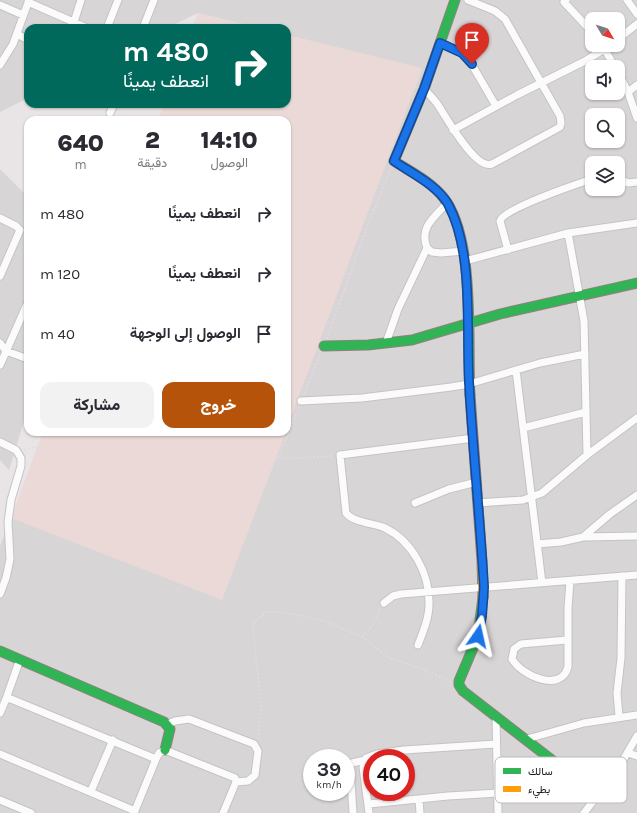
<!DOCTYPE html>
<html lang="ar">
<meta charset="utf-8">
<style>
:root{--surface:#fff;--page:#f2f2f3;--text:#2b2b33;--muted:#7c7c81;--accent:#b45309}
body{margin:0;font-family:Karla,Vazirmatn,sans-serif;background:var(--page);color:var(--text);direction:rtl;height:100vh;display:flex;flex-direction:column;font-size:15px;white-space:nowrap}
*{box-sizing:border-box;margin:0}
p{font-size:13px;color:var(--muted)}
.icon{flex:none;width:22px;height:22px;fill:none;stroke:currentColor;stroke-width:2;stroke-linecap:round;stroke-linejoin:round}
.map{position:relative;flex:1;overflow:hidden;direction:ltr}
.drawer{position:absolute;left:24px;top:116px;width:267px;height:320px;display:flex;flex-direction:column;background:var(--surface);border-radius:12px;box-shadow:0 1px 3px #0004;direction:rtl}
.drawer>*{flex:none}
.guide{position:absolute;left:24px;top:24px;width:267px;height:84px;border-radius:12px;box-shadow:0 1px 3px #0004;direction:rtl;background:#00695c;color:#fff;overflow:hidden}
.needle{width:26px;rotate:129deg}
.fabs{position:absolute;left:585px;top:12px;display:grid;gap:8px}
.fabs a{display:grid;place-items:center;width:40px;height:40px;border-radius:8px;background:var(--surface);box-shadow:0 1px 3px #0004;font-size:20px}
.speed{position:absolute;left:303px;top:749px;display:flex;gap:8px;font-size:20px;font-weight:700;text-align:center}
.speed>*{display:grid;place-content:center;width:52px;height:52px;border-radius:50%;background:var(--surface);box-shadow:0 1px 3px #0004;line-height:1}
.speed small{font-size:10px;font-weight:400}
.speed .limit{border:6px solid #d22;background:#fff;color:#111}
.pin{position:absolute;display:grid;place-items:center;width:34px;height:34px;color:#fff;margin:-41px -17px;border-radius:50% 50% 50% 0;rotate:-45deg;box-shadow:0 0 4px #0007}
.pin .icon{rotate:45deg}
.me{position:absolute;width:44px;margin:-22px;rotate:11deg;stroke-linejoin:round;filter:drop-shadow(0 0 3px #0008)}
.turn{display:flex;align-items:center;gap:14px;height:84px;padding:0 16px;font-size:18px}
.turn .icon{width:52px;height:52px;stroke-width:2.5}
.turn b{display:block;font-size:28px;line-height:34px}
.eta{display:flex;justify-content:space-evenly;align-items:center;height:68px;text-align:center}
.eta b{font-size:24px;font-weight:800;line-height:28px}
.button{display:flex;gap:8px;margin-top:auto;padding:8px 16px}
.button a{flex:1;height:46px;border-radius:12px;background:var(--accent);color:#fff;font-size:16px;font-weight:800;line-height:46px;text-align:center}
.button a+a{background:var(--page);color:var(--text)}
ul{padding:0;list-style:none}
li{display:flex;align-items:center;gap:12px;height:60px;padding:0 16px}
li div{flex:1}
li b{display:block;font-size:15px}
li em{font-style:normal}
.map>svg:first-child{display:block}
</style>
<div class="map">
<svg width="637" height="813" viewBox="0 0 637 813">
<rect width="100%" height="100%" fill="#e9e4e5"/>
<path fill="#d8d5d6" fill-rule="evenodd" d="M0,0H637V813H0V546L11,518L280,432H287V414L422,69L287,35V28H259L198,13L167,28H28V98L0,112ZM592,19H618V45H592ZM592,67H618V93H592ZM592,115H618V141H592ZM592,163H618V189H592ZM312,758H346V792H312ZM372,758H406V792H372Z
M0,169L28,197V408L9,470L0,460Z"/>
<path fill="#ead9d7" d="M198,13L259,28H192Z
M287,35L422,68L287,428V120H158L164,104H287Z
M43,432H286L222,600L11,518Z"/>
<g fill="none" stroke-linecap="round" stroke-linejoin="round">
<defs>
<path id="street" d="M566,0L564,2L592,32
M627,0L637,14
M28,2L87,28
M0,5L23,15
M74,22L81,0
M107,28L118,0
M143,28L154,0
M17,34L28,40
M618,39L637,24
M440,43L455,49L468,58L496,106
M602,45L615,67
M0,65L13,44L29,0
M618,72L628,92L637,118
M424,89C429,94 434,99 438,105C446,117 476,171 492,164L560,127L561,123L560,116L505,19L495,11L468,0
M628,92L637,85
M110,113L114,104
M453,130L517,95L585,61L611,45
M618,178L628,183L637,182
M447,203C434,218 419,227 427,248L432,252L441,253L464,251
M0,218L16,226L20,230L0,276
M568,233L584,321L587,455
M508,250L500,221C503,209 577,184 592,179
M465,261L568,233L637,223
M0,343L6,351L28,359
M386,343L398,309L427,248
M0,365L28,302
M516,370L542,583
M301,401L362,398L451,387L469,384L540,363L585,354
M523,428L586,412
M0,442L16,450L21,458V466L11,500L8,522L10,559L6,578L0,594
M415,503L449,489L477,482
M478,503L523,500L542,493L587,455L637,418
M583,537L637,536
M537,544L561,542L583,537L610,514L637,495
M384,603L393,596L401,594L637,575
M567,640L521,644L514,649L512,659C522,676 561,693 568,667V608L570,581
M418,645C423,632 429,618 429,604C430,574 412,541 385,528C374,523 354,523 346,513L340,455L474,438
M6,699L20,659
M0,713L6,699H11L156,759
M496,716L498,813
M619,716L617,693L621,658L622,576
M168,724L175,721L189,719L254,744L258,751L255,775L248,781L236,782
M527,739L584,723L637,715
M628,753L637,756
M0,754L135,811
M91,791L113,740
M419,799L420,813
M0,800L31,813
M369,804L448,796L498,793
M134,813L156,759L159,753L165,750L235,778L236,782L223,813
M353,813L350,767L352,763L365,760
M369,813L363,767L366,758L377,754L404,750L496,744
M584,813L619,767L637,736"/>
<path id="fast" d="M455,0L424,89L394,161C411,172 430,181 443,197C476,237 467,344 470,395
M324,346L368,345L412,340L500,314L637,283
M483,597L478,636L459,681V685L463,691L597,795
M0,651L164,722L170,729L165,750"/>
<path id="slow" d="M470,395L482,561L483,597"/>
</defs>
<use href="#street" stroke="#c5c3c3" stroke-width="9"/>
<use href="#fast" stroke="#93807d" stroke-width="11"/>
<use href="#slow" stroke="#93807d" stroke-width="11"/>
<path stroke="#e9d7e6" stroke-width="1.5" stroke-dasharray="2 2" stroke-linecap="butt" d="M327,339L363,237L391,168
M304,394L321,353
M299,407L279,456L284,459L333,456
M24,450L34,447L43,449L221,522C230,523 236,525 243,518L263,479L279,456
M362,637L372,626L380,609
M258,739L261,707L253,629L255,622L266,612L288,613L328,622L362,637L388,657L425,670L451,682"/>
<use href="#street" stroke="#fcfbfb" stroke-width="7"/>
<use href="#fast" stroke="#30b455" stroke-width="9"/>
<use href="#slow" stroke="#ff9f0a" stroke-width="9"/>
</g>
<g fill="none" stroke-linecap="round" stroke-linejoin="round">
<defs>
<path id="route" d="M472,64L462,53L440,43L424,89L394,161C411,173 437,185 448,204C474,252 466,327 469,382C473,451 480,519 484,587L482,616L478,636"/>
</defs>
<use href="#route" stroke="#114b97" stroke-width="10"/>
<use href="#route" stroke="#1a73e8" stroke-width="7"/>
</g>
<rect x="495" y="757" width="132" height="46" rx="6" fill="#fff" stroke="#bbb" stroke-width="1"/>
<rect x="503" y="768" width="18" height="6" fill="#30b455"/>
<rect x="503" y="786" width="18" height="6" fill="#ff9f0a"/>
<g font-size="11" fill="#1b1b1b">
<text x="528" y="775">سالك</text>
<text x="528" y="793">بطيء</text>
</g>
</svg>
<div class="fabs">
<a><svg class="needle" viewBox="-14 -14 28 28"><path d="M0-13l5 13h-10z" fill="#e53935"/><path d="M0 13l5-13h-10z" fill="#7c7c81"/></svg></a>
<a><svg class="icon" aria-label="sound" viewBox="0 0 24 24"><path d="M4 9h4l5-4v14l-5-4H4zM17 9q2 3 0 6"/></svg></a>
<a><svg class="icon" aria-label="search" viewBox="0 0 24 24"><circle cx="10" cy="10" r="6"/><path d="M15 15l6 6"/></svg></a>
<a><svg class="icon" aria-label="layers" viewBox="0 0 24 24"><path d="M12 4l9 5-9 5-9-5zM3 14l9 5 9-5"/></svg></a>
</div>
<div class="speed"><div>39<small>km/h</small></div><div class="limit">40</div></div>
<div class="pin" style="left:472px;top:64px;background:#d93025"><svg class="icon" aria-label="arrive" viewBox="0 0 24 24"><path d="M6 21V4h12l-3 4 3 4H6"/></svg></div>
<svg class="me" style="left:478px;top:636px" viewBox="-20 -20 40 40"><path d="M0-17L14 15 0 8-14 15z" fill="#1a73e8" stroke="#fff" stroke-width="4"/></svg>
<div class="guide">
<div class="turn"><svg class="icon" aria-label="right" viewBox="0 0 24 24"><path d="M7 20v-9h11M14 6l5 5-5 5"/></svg><div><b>480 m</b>انعطف يمينًا</div></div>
</div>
<section class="drawer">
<div class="eta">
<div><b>14:10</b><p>الوصول</p></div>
<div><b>2</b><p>دقيقة</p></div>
<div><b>640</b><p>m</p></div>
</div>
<ul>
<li><svg class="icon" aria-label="right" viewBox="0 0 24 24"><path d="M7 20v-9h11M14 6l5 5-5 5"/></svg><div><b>انعطف يمينًا</b></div><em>480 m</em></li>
<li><svg class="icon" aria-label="right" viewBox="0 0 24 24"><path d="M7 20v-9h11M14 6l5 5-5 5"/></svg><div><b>انعطف يمينًا</b></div><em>120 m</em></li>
<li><svg class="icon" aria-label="arrive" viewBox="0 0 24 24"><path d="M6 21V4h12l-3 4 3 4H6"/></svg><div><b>الوصول إلى الوجهة</b></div><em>40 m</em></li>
</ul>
<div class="button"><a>خروج</a><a>مشاركة</a></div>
</section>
</div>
